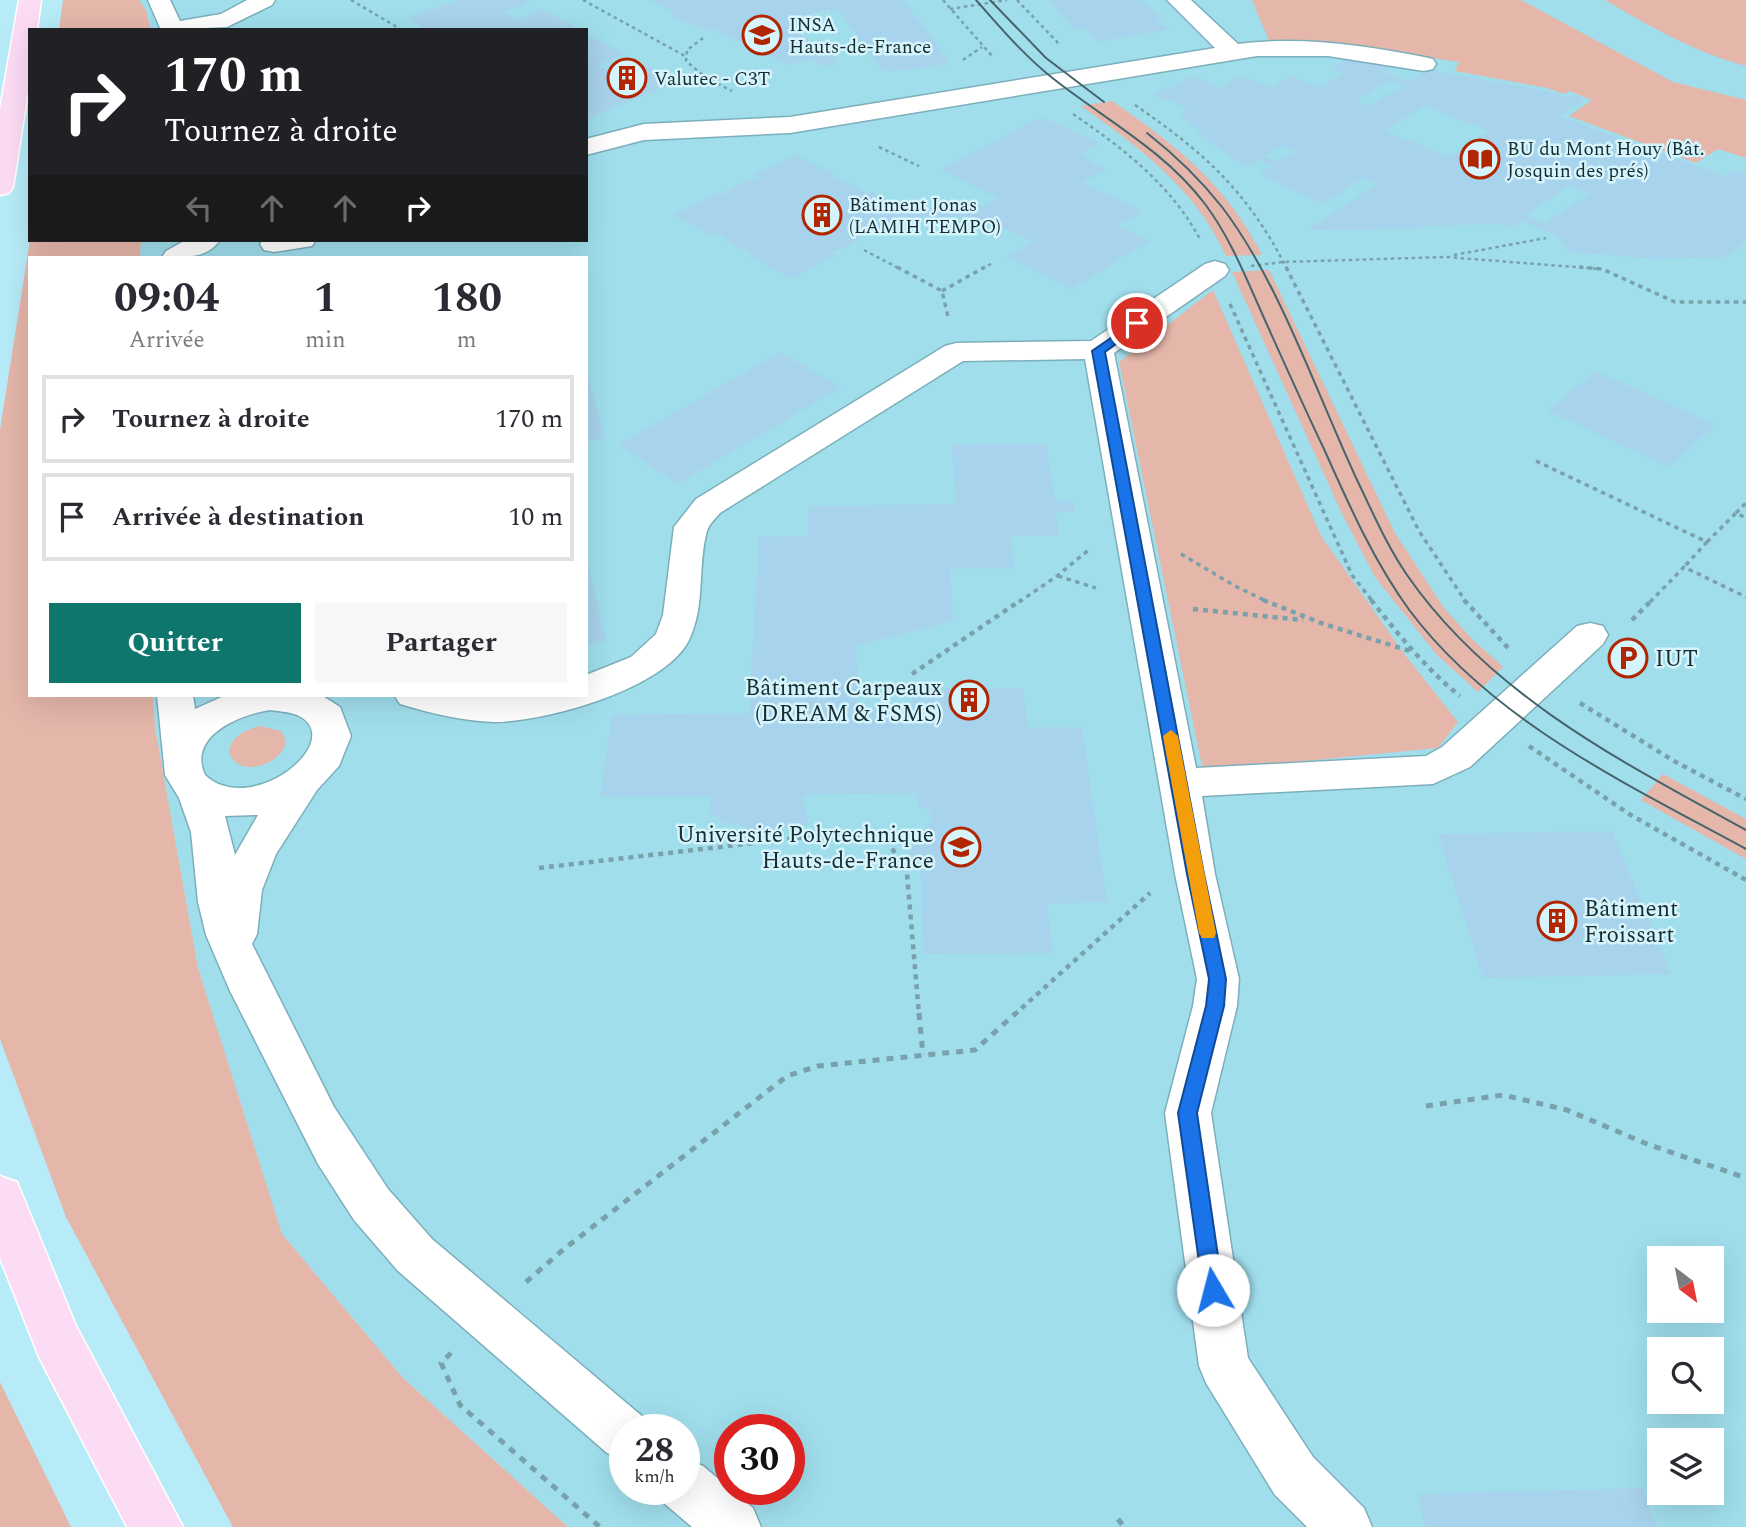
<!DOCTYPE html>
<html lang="fr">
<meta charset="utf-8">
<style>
:root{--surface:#fff;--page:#f7f7f7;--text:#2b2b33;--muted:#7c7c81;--line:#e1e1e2;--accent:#0f766e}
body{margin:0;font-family:Spectral,serif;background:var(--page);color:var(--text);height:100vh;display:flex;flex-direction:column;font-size:26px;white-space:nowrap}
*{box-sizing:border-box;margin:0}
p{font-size:23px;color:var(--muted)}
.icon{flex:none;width:38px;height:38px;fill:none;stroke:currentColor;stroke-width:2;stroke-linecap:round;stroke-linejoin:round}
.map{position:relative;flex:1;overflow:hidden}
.details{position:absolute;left:28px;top:256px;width:560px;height:441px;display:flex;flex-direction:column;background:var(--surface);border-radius:0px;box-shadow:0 7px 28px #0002}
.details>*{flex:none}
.banner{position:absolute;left:28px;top:28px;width:560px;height:214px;border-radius:0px;box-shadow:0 7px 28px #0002;background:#202124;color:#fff;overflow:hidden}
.needle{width:46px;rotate:148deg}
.fabs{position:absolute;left:1647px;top:1246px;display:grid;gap:14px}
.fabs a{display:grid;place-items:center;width:77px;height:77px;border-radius:0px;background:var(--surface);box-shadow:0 7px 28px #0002;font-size:35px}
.speed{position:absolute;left:609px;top:1414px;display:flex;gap:14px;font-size:35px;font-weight:700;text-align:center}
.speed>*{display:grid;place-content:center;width:91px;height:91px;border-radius:50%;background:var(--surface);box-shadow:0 7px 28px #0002;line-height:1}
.speed small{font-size:18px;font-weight:400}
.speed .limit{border:10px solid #d22;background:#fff;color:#111}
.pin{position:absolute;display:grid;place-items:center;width:60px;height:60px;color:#fff;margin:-30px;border:4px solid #fff;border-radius:50%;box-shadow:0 2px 7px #0007}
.me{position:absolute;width:77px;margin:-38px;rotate:352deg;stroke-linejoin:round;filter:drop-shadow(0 0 5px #0008)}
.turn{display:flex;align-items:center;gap:24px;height:147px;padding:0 21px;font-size:32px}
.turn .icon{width:91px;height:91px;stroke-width:2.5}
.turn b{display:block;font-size:49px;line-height:60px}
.lanes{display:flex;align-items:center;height:66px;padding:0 21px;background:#0003;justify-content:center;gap:35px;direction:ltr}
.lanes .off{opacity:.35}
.eta{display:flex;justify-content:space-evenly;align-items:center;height:119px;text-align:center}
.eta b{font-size:42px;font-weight:700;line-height:49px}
.primary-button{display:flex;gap:14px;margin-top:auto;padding:14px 21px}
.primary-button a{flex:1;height:80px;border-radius:0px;background:var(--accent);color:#fff;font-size:28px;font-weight:700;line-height:80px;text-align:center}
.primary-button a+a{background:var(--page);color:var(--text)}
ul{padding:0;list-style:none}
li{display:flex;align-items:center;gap:21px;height:88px;margin:0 14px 10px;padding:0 7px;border:4px solid var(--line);border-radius:0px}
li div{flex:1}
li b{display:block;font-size:26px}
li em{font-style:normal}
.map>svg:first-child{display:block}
</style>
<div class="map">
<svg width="1746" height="1527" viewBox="0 0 1746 1527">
<rect width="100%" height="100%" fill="#b6ebf7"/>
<path fill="#a0deec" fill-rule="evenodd" d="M139,0H1746V1527H568L403,1378L282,1234L198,968L155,727L153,695H586V257H140L141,240H586V30H151L146,10ZM1659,1258H1712V1311H1659ZM1659,1349H1712V1402H1659ZM625,1430H684V1489H625ZM730,1430H789V1489H730ZM1659,1440H1712V1493H1659Z"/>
<path fill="#e5b6aa" d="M63,0H139L146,10L151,30H59Z
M1252,0H1521L1673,82L1746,100V158L1718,149L1696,163L1569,116L1592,100L1570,91L1564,94L1547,88L1455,71L1459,62L1370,48L1270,43Z
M1605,0H1746V66C1694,52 1651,27 1605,0Z
M1112,101C1177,146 1225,183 1262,255L1226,256C1196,189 1139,147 1081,106Z
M30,240H141L140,257H30V695H153L155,727L198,968L282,1234L403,1378L568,1527H233L66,1217L0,1039V430Z
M1269,270L1395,533L1444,608L1472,639L1503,667L1478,692L1437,655L1375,577L1344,518L1232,272Z
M1213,290L1321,536L1405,655L1458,722L1438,748L1203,771L1119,362Z
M260,726L281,731L286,740C284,765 237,780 229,752C231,736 245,730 260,726Z
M1663,774L1746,819V859L1641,800Z
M0,1382L71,1527H0Z"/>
<path fill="#a8d3ec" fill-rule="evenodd" d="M459,0H524L530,3L503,13L516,20L543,10L577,28L427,30L407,18Z
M648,0H903L949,60L946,64L890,72L881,70L841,12L827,10L810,14L815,22L792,27L836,60V65L823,66L811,58L789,65L710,28L704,29L683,22L670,13L674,12Z
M1049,0H1140L1162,17L1154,18L1169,29L1098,42L1085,28L1075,29Z
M591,36L626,54L598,65L613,73L640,62L677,82L586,119V38Z
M1350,57L1396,65L1384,72L1409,81L1428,70L1547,91L1569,98L1574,94L1585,99L1559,116L1725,176L1731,171L1739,174L1746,169V241L1727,257L1655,259L1571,252L1556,235L1521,221L1511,228L1501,224L1419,226V229L1307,230L1378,184L1363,178L1323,204L1259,174L1273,166L1259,160L1247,167L1237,161L1209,141L1180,113L1189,109L1153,94L1166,87L1173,90L1176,88L1173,86L1192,76L1224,89L1227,87L1223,86L1241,76L1274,89L1277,87L1274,86L1291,76L1320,87L1344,73L1332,68ZM1391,80L1404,85L1369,106L1356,101ZM1424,106L1490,131L1451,157L1384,131ZM1282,146L1296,151L1279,162L1265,156ZM1569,185L1589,193L1544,224L1525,216Z
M1041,117L1100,143L1082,153L1091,163L1106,169L1082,183L1143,211L1118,226L1150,241L1071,289L1007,257L1033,242L984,218L976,223L965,217L906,218L872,236L867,233L849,246L831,252L836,255L791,279L749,255L754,253L736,246L719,234L714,237L674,215L718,193L722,195L737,185L759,177L754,175L796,155L836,174L831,177L852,184L867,194L871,192L904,208H963L974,202L983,206L998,198L940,170Z
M780,352L841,387L678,484L618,445Z
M586,369L605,438L586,441Z
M1596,371L1715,425L1669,467L1548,411Z
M1046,444L1055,501H1074L1075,512H1056L1059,536H1011L1014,568L950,569L953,621L856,646L859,710H913L912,690L1023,688L1028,727H1082L1107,902L1047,904L1053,953L924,954L920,858H909V850L917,834L932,822L928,808L920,809L916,793L802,795L809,825L743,834L742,825L723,823L710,812L711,796L600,797L612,715L749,713L759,537L808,536L809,506L956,504L952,445Z
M586,556L606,641L586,645Z
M1612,831L1671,974L1483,978L1438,834Z
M1643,1488L1656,1527H1425L1418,1494Z"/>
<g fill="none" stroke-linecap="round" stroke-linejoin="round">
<defs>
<path id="minor" d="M148,0H170L180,21L221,14L247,0H275L272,5L227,27L161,30Z
M1167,0H1191L1238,44C1301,36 1362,45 1424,57L1433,59L1436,64L1433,69L1424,71L1328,56H1257L790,133L644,140L586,155V139L644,124L790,117L1215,48Z
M186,240H220C206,260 183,257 162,257L166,251Z
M263,240H316L312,246L274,252L264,250L260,244Z
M1215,261L1225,264L1229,270L1225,276L1114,353L1196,768L1426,756L1442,747L1577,626L1590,623L1603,626L1608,635L1603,644L1470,767L1433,784L1202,796L1215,874L1239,979L1237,1006L1211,1113L1248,1358L1313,1457L1364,1508L1372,1527H1307L1275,1495L1206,1383L1199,1366L1165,1113L1193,1006L1197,979L1175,874L1085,359L963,361L720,513C716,518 709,524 707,531C697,567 706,605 689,640C665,689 545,722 494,722C462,721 430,713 400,704L394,695H586V675L631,657L656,634L663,615L674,527L696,499L945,346L956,343L1091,341L1205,264Z
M157,695H193L195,709L226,695H321L340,707L351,736L339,766L317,790L276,854L262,890L257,934L252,944L334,1107L388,1189L432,1239L643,1417L649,1430H625V1461L607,1453L398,1271L354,1220L318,1164L230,991L206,935L198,902L191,832L179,798L165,775ZM270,710C278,711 289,712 297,715C350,739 252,819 205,775C187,736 239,715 270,710ZM258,815L235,855L225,816Z
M684,1458L703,1466L753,1508L761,1527H692L665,1504L659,1489H684Z"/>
<path id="major" d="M19,0H41L37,30H30V78L13,187L9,193L0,195V109Z
M0,1176L17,1182L76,1326L183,1527H127L39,1357L0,1258Z"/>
</defs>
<use href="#minor" stroke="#7cafbb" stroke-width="3"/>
<use href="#major" stroke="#fff" stroke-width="3"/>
<path stroke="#79a1ab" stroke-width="2.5" stroke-dasharray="3.5 3.5" stroke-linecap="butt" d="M351,0L402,30
M583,0L685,56
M943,0L992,56
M1017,0L1060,45
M950,9L1007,0
M703,38L687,50L686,61L705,77L732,91
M963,60L982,47
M1135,105C1205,153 1248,192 1287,269
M1073,114C1124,149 1170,184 1200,239
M879,147L919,166
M864,250L900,269
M1454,255L1546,238
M1251,266L1283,262L1446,257L1601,269
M982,269L994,262"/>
<path stroke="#79a1ab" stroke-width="3.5" stroke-dasharray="4.5 4.5" stroke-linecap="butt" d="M897,267L942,291L948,317
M1286,267L1419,531L1466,602
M1579,267L1602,269L1675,302H1746
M942,291L985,267
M1230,304L1352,575L1373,602
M1536,461L1707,542L1684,567
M1736,513L1746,503
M1707,542L1736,513L1746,518
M1181,554L1235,586L1268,602
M1058,576L1096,588
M1019,602L1057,576L1091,548
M1650,602L1684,567L1746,597"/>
<path stroke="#79a1ab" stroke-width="4.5" stroke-dasharray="5 5" stroke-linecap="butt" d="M1263,600L1321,623L1410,651
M1371,600C1399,635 1425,668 1460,696
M1464,600L1509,649
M1193,609L1303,620
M1632,620L1652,600
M912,674L1021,600
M1580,703L1674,761L1746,799
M1529,746L1629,814L1746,880
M539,868L849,832L889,843L907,874L919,1015
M1014,1015L1150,893"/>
<path stroke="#79a1ab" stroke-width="5" stroke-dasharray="7 7" stroke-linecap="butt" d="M919,1013L923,1055
M1426,1106L1503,1095L1567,1110L1647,1144L1746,1178
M526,1282L564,1249L787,1076L818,1066L975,1050L1016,1013
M451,1353L441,1363L460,1405L600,1527
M1118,1519L1124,1527"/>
<use href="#minor" fill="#fff" fill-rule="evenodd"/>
<use href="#major" fill="#fcdbf5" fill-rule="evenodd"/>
<path stroke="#46646b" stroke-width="2" d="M976,0C1001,28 1025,57 1055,80C1106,120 1165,151 1205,204C1229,236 1244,273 1260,309C1281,356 1302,403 1324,449C1349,505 1374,562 1410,611C1494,722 1627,784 1746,849
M990,0L1046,58L1104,102
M1147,133C1175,155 1200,179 1222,207C1280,283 1317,395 1358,482C1373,513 1387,546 1407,575C1490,695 1622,762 1746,830"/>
</g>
<path fill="#1a73e8" stroke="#114b97" stroke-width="2" d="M1137,320L1143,323L1141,326L1105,352L1204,874L1226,979L1224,1006L1197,1113L1223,1290L1220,1297L1213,1300L1206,1297L1203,1290L1178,1113L1206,1006L1209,979L1187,874L1092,351Z"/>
<path fill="#f59e0b" d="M1171,730L1178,736L1216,933L1214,938H1202L1199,933L1163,736Z"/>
<defs>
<symbol id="university-ring" viewBox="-11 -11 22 22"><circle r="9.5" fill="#d5f4fc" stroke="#b12500" stroke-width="1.5"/><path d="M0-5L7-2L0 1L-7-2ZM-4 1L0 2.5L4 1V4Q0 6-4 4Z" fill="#b12500"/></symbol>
<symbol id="building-ring" viewBox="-11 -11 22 22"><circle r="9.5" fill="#d5f4fc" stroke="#b12500" stroke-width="1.5"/><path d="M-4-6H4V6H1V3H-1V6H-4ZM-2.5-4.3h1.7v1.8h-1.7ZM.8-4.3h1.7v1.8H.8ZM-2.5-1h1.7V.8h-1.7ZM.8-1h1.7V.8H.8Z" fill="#b12500"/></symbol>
<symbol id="library-ring" viewBox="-11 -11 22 22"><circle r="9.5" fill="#d5f4fc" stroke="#b12500" stroke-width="1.5"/><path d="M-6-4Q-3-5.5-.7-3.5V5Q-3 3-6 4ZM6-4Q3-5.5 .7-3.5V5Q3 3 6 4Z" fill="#b12500"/></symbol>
<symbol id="parking-ring" viewBox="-11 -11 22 22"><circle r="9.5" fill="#d5f4fc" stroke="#b12500" stroke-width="1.5"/><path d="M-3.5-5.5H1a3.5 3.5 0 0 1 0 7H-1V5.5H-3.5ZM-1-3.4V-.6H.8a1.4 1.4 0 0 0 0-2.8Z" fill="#b12500"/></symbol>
</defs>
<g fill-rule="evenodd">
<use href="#university-ring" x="740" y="13" width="44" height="44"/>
<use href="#building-ring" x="605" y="56" width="44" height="44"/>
<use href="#library-ring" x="1458" y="137" width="44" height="44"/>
<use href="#building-ring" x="800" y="193" width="44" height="44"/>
<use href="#parking-ring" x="1606" y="636" width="44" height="44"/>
<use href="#building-ring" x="947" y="678" width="44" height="44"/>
<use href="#university-ring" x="939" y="825" width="44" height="44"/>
<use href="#building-ring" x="1535" y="899" width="44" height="44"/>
</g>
<g text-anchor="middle" stroke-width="5" stroke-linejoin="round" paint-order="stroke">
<g font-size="19" fill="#172c31" stroke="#d5f4fc" text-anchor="start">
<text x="789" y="31">INSA<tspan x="789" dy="22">Hauts-de-France</tspan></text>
<text x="654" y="85">Valutec - C3T</text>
<text x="1507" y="155">BU du Mont Houy (Bât.<tspan x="1507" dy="22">Josquin des prés)</tspan></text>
<text x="849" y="211">Bâtiment Jonas<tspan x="849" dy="22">(LAMIH TEMPO)</tspan></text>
</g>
<g font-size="23" fill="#172c31" stroke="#d5f4fc" text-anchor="start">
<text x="1655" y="666">IUT</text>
<text x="942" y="695" text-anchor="end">Bâtiment Carpeaux<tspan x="942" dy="26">(DREAM &amp; FSMS)</tspan></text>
<text x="934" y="842" text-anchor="end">Université Polytechnique<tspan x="934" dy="26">Hauts-de-France</tspan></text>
<text x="1584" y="916">Bâtiment<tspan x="1584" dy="26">Froissart</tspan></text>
</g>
</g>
</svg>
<div class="fabs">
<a><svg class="needle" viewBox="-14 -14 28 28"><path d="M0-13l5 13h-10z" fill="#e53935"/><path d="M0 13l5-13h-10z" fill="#7c7c81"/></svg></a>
<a><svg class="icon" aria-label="search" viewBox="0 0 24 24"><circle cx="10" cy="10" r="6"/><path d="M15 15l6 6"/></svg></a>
<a><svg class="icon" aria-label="layers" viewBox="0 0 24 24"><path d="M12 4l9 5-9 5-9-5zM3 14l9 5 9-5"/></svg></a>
</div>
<div class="speed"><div>28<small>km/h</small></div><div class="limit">30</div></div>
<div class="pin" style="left:1137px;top:323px;background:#d93025"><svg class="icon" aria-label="arrive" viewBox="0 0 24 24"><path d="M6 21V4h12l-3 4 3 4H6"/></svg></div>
<svg class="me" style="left:1213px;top:1290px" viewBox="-20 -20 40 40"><circle r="19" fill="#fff"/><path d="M0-13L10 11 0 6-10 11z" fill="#1a73e8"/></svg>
<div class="banner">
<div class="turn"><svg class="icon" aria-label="right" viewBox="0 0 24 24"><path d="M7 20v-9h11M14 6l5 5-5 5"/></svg><div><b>170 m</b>Tournez à droite</div></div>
<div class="lanes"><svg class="icon off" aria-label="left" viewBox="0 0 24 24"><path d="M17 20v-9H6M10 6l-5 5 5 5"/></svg><svg class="icon off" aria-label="ahead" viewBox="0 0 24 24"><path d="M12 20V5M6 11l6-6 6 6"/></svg><svg class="icon off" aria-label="ahead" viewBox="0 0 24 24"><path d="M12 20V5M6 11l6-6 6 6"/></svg><svg class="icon" aria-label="right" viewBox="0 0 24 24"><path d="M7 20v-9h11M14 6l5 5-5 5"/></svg></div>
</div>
<section class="details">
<div class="eta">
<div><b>09:04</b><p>Arrivée</p></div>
<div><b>1</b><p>min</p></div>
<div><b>180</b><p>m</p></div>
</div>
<ul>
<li><svg class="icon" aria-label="right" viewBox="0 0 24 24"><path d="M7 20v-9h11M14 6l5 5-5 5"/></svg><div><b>Tournez à droite</b></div><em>170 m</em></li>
<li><svg class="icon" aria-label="arrive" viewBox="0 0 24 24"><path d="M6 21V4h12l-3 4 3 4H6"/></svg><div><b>Arrivée à destination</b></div><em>10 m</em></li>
</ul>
<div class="primary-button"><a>Quitter</a><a>Partager</a></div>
</section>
</div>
